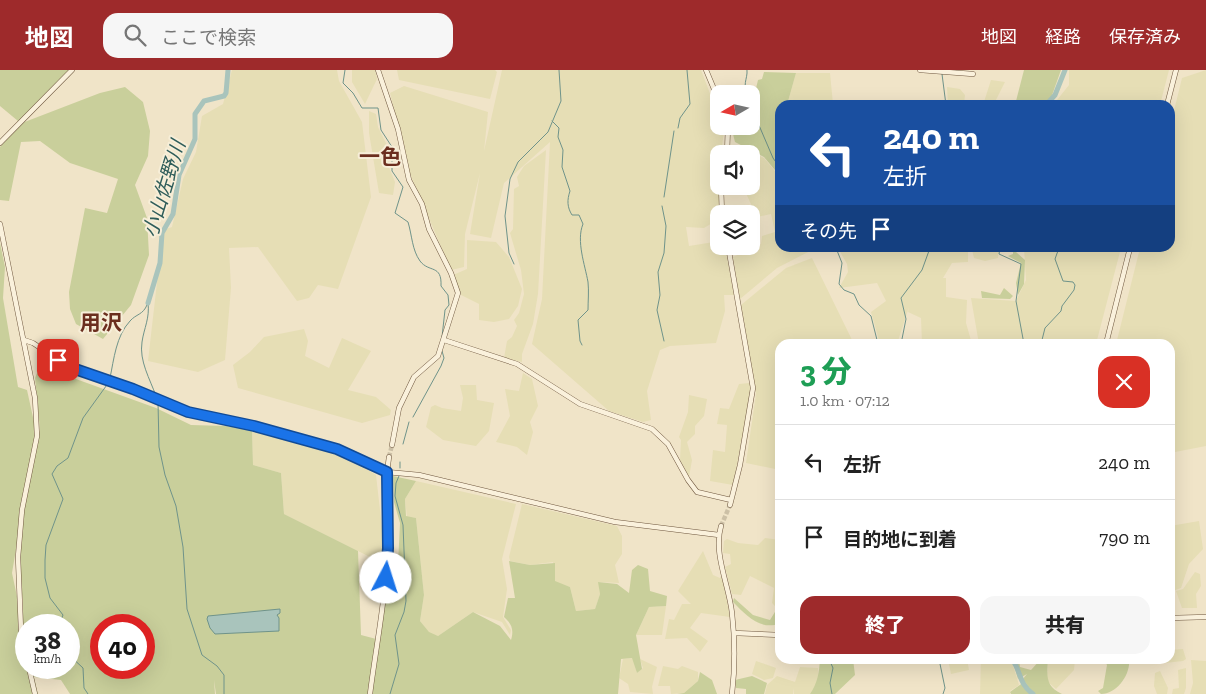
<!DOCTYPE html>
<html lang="ja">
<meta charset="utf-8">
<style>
:root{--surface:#fff;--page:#f6f6f6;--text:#222;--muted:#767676;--line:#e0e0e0;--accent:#9e2a2b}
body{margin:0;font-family:"Zilla Slab","Noto Sans JP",serif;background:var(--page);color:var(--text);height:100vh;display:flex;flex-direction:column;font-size:19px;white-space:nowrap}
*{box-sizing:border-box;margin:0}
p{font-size:16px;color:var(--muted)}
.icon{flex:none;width:28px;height:28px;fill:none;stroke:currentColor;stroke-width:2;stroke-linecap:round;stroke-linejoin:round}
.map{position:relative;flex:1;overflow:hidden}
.sheet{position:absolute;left:775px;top:269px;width:400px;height:325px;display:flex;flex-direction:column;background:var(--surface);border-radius:15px;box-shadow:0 5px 20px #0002}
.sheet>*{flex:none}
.guide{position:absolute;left:775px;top:30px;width:400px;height:152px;border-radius:15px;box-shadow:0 5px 20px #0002;background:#1a4fa0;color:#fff;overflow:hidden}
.needle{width:32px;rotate:261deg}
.tools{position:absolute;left:710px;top:15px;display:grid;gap:10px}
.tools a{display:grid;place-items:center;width:50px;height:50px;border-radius:10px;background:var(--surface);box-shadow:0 5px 20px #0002;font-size:25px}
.speed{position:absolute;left:15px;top:544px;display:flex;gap:10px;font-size:25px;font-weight:700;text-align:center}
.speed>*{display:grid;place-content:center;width:65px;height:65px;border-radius:50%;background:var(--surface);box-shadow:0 5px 20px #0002;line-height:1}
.speed small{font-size:12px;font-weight:400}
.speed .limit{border:8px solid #d22;background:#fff;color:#111}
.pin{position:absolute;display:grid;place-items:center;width:42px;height:42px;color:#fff;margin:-21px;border-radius:10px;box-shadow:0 2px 8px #0006}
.me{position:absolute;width:55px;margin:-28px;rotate:5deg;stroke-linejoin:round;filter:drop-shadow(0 0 4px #0008)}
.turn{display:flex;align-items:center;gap:18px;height:105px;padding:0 25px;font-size:22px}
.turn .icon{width:65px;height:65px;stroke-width:2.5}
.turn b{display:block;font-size:35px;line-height:42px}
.then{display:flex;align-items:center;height:48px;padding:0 25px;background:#0003;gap:10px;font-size:19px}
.round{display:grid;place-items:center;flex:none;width:52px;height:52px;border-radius:15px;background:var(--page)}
.headline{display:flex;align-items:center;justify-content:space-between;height:85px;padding:0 25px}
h1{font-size:30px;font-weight:800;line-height:38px;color:#1e9e55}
.action{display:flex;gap:10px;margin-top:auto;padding:10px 25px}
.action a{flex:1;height:58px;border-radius:15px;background:var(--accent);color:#fff;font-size:20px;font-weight:800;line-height:58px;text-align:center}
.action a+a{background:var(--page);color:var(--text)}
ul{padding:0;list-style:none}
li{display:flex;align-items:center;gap:15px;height:75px;padding:0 25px;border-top:1px solid var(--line)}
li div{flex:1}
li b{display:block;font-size:19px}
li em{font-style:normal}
header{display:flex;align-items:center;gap:30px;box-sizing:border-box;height:70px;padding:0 25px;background:var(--accent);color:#fff}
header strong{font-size:24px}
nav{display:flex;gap:28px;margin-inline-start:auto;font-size:18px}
.search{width:350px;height:45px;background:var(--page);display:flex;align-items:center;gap:12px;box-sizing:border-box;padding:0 18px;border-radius:15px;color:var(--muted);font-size:19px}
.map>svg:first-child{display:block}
</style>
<header>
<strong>地図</strong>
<div class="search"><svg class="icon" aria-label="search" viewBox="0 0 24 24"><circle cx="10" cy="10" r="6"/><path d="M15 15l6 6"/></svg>ここで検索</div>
<nav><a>地図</a><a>経路</a><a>保存済み</a></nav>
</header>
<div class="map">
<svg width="1206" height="624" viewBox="0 0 1206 624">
<rect width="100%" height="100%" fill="#f0e4c8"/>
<path fill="#e6deb5" d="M232,0H337L339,11L362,52L371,127L338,219L318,215L309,228L297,231L258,177L229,178L231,218L225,290L198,302L148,291L163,160L172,157L183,109L196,82L202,46L223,34Z
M352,0H375L377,9L365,34L352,12Z
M397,0H495L497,2L490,29L399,10Z
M502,0H701L719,47V56H722L724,61L721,84H719V149L704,158L686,157L689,176L714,172L719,154V176H725L734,225H724L725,241L716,273L670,276L660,280L647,321L651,350L643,352L609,341L532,274L542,229L550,72L504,113L491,168L470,164L480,103L465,164L464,197L451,200L422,132L410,104L390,23L404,16L488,42L484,81Z
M1069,0H1169L1160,35H1053L1069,15Z
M1206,0V376L1170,383V274H1116L1140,178H1170V57L1182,8Z
M796,3H830L833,34L868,35H787Z
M991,10L1005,12L995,32L996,35H983Z
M947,17L960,19L965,25L964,35H948Z
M369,41L376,44L378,57L389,79L388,95L395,112L393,125L379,123L369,63Z
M731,79L750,81L764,88L780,107V178H816L777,198L740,229L733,187L761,174L762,166L775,162L771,144L757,147L743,117L724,123L725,116H751V84H730Z
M546,80L538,224L533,254L522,284V292L504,288L507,271L512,267L517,256L514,250L519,243L524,224L521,200L510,163L513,159L514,119L519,116L517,107L524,96Z
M467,170L496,172L509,187L522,219L518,236L509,249L494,252L479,250V234L461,225L453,205L467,199Z
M838,178H968V192L952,193L943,208H946V227L967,230L966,253L972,274H922L921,248L908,242L909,237L897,274H880L871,242L886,231L877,213L839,218L848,202L847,194Z
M983,178H999L998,188L985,191L974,188L972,180L983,181Z
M1024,178H1121L1096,274H979L971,228L1016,231L1026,210Z
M812,188L854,274H780V400L746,393L756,324L741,235L786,198Z
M304,259L308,271L305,286L329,298L342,268L371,281L348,320L376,327L391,340L390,345L362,353L238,318L233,295L250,282L264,267Z
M523,303L532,309L538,336L530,352L533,362L527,385L517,377L496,372L510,346L505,319L519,321Z
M749,313L752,317L733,415L710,411L713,380L725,382L727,355L717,354L720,338L729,339L739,314Z
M460,315H476L477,330L494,333L489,361L476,376L443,370L426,357L431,337L435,335L442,338L461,341L463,328Z
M689,325L707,329L704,346L695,356V364L687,372L692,390L689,407L680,390L681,370L679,367L688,342Z
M252,360L344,385L376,405L384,475L382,493L284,444L281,403L253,395Z
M416,411L516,434L502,489L507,519L503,547L511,560L510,565L502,552L473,542L438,566L430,564L420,551L424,525L416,448L407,447L405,429Z
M522,434L617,456L622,466V484L615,495L619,513L599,512L600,524L595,539L576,541L570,517L555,512L553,492L530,495L510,491L509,487Z
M1199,451L1203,479L1189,494L1181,518L1173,521L1170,508V456Z
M765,468L780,470V549L778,539L772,533L774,518L750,506L741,525L732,524L725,497L731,494L730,484L723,483L724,471L727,469L738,473L758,475Z
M703,481L713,505L720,508L722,506L730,547L701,543L690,558L708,571L700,582L687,568L665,569L669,549L674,550L682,534H691L678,521Z
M1195,502L1200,504L1201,516L1196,524L1197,538H1182L1176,521L1183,519Z
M666,536L662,565H636L649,537Z
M1183,579L1186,589L1183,591L1165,593L1161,589H1170V580Z
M633,588L637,603L643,598L640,589L657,597L652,617L653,624L630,622L628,614L619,608L623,589Z
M948,589H967L969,600L951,604Z
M981,589H1011L1019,615L1010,621V624H980Z
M1048,589H1075L1074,600L1056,619L1047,611Z
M1191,590L1206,591V624H1190L1193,613Z
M756,591L776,598L773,608L764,610L752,604Z
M663,596L678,599L682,596L698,602V611L684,623L671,624L670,616H658Z
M800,597L818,598L819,611L810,624H794V618L793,624H765L767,615L777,606L795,612Z
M1186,598V618L1184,624H1172L1173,619L1179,618L1178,600Z
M1160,601L1168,618L1167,624H1157L1154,616L1155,603Z"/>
<path fill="#c9cf9b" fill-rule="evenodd" d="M0,0H75L18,51L0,36Z
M1024,0H1061L1051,28L1046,35H1015Z
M764,2L796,3L787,35H780V106L764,87L735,72L731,56H751V42L760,34L754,27L758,10L762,9Z
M125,17L143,32L150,61L148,86L135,115L147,148L149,185L131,235L103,269L76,254L70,239L69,222L85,138L107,143L118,109L70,93L40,71L21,72L9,131L0,130V77L22,53L100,23Z
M0,173L5,197L3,228L18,317L27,320L36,361L12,503L23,555V530L19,507L24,430L40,360L35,308L40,296L156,338L191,355L226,356L252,360L253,395L281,403L284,444L358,481L361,565L380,570L388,510L397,515L400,453L394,432L393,406L416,411L405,429L406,446L416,448L424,525L420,551L429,562L438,566L473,542L500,556L511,570C514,560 512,554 504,547L508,528H515L509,491L530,495L555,493V511L570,517L576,541L595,539L600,524L598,512L617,514L629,523L632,500L638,495L648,499L650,521L667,526L666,536L649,537L636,565L642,599L637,603L632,588L621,589L618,624H216L214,610L215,624H70L61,610L34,607L38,624H0ZM26,555H69V598H26ZM101,555H144V598H101Z
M1013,178H1016V182L1025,190L1024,214L1018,225L1016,213L1021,193L1008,186L1013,184Z
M1004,218L1013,226L1010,229L982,228L981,221L1000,225Z
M734,528L753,545L770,550L778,537L779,554C759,560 746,545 733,532Z
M820,589H853L855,605L835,624H810C818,612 819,603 820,589Z
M1012,589H1019L1020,597L1031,600L1041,589H1048C1047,606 1045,616 1062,624H1011L1010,622L1024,612L1028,615L1022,610L1027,604L1018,609Z
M1103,589H1109L1110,593L1129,589C1131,604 1117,624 1101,624L1098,621L1103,618L1107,595Z
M700,602L712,610L717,624H677L684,623L698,611Z
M752,606L767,613L764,624H746V619L736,618L735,610Z"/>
<path fill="#a9c4bc" stroke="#6f938a" d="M280,539V543L277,545L279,548V561L215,564L210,558L207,549L208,546Z"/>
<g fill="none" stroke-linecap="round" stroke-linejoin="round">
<path stroke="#6f938a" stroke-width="1" d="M345,0L343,13L353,23L362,38H378L381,60L392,77V101L403,117L395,143L408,152C412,165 412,180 420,191C429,203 442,194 441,216L448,225L449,235L445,240L442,267
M747,0C748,9 741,16 749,24
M942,4L946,35
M751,27L758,34V53L773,88L780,98
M552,51L559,58L558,67L563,80L562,97L570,121C567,130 567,137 572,145H579L583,154C576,171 585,195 588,212C589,221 588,231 588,240L578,250L580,271L582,275
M678,58L680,48L690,34L687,0
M664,127L674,61
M662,136L666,156L664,183L658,202L660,225L657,240L664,271
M836,178L842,193L839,214L844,220L854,224L859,235L871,246L878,274
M1000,178L999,184L1021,194L1016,231L1024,274
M514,194L509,183L505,146L510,109L518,92L548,62L561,31L559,0
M148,233C150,248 144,258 142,272C139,291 150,309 156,326
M901,274L906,249L901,228L922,200L930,178
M1041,274L1045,258L1061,241L1062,236L1074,220L1075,215L1073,212L1063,211L1055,189L1059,178
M110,308C114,289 116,266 130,251C136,244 143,245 147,235
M158,332L159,377L165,405L176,436L183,477L187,539L202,585L217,596L224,605V624
M413,347L441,296L444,288L442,281
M403,374L409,352
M400,398V392
M59,555L63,545L50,528L45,508V490L46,475L63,429L52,404L57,396L68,388L83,348L109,312
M69,585L83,598L84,618L88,624
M829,589L833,598L830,613L832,624
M939,589L945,618L943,624
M390,624L399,594L395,565L404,542L406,531L403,455L395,426L396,413L399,406"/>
<path stroke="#a9c4bc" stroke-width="5" d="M1046,35L1055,25L1065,0
M148,233L160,193L162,163L173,144L179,105L195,69V44L204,31L224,26L226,23L228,0
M1012,589C1022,603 1018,613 1033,624"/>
<path stroke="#ccc0a6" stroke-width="4.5" stroke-dasharray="4.5 2" stroke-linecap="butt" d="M389,387L392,375
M721,456L730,435"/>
<defs>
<path id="secondary" d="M378,0L398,59L409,110L422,134L429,159L451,203L458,223L438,286L414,307L399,338L392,375
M706,0L719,31
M920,0L973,4
M1167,35L1176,0
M0,73L72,0
M727,84L728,56
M721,116L722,144
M0,154L35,328L37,366L22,440L18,487L21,560L26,584
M728,176L753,318L740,395L730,435
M24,270L33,273L69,297L133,319L188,342L254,356L337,379L387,402L419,405L615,452L719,465
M444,270L517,294L580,334L652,359L668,374L688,410L697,422L731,430
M1106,274L1130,178
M721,456C713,484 729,515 732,543C735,569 735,598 732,624
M1170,548L1206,547
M734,563L780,565
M29,598L35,624
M370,624C376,576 386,528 388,479C389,448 384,418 389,387"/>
</defs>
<use href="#secondary" stroke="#6f573f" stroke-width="5.5"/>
<use href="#secondary" stroke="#faf1dc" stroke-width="4.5"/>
</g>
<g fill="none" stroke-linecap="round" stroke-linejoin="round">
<defs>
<path id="route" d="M58,290L75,299L133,319L188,342L254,356L337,379L387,402L388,478L386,508"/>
</defs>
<use href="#route" stroke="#114b97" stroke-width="12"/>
<use href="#route" stroke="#1a73e8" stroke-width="9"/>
</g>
<g text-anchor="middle" stroke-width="4" stroke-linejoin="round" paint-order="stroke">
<g font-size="20" font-style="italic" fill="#2f5d5a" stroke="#f7eed8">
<text transform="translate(164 119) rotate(-73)" y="7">小山佐野川</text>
</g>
<g font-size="21" font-weight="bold" fill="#6b2e1e" stroke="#f7eed8">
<text x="380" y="94">一色</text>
<text x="101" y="260">用沢</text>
</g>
</g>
</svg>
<div class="tools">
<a><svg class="needle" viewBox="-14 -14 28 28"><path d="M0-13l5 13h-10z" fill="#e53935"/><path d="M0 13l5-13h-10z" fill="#767676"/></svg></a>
<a><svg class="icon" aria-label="sound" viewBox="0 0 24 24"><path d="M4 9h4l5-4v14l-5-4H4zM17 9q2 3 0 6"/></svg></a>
<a><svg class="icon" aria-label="layers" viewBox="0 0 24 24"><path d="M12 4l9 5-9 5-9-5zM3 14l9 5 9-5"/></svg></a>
</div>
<div class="speed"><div>38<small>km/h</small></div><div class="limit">40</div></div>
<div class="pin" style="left:58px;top:290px;background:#d93025"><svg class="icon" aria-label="arrive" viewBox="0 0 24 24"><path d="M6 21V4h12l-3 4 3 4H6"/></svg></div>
<svg class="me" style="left:386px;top:508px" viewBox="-20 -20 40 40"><circle r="19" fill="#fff"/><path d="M0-13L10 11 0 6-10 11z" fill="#1a73e8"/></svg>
<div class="guide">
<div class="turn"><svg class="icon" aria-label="left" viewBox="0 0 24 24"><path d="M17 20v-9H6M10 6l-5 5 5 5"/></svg><div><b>240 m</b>左折</div></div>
<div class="then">その先<svg class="icon" aria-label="arrive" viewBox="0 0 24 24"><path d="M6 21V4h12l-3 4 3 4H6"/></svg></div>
</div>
<section class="sheet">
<div class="headline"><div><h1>3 分</h1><p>1.0 km · 07:12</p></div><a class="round" style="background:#d93025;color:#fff"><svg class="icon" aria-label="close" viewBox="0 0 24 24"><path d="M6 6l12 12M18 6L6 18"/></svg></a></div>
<ul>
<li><svg class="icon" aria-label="left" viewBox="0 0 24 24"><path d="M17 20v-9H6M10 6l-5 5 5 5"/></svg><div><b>左折</b></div><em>240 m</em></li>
<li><svg class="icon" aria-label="arrive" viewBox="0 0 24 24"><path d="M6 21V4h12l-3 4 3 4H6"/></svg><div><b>目的地に到着</b></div><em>790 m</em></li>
</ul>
<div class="action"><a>終了</a><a>共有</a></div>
</section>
</div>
